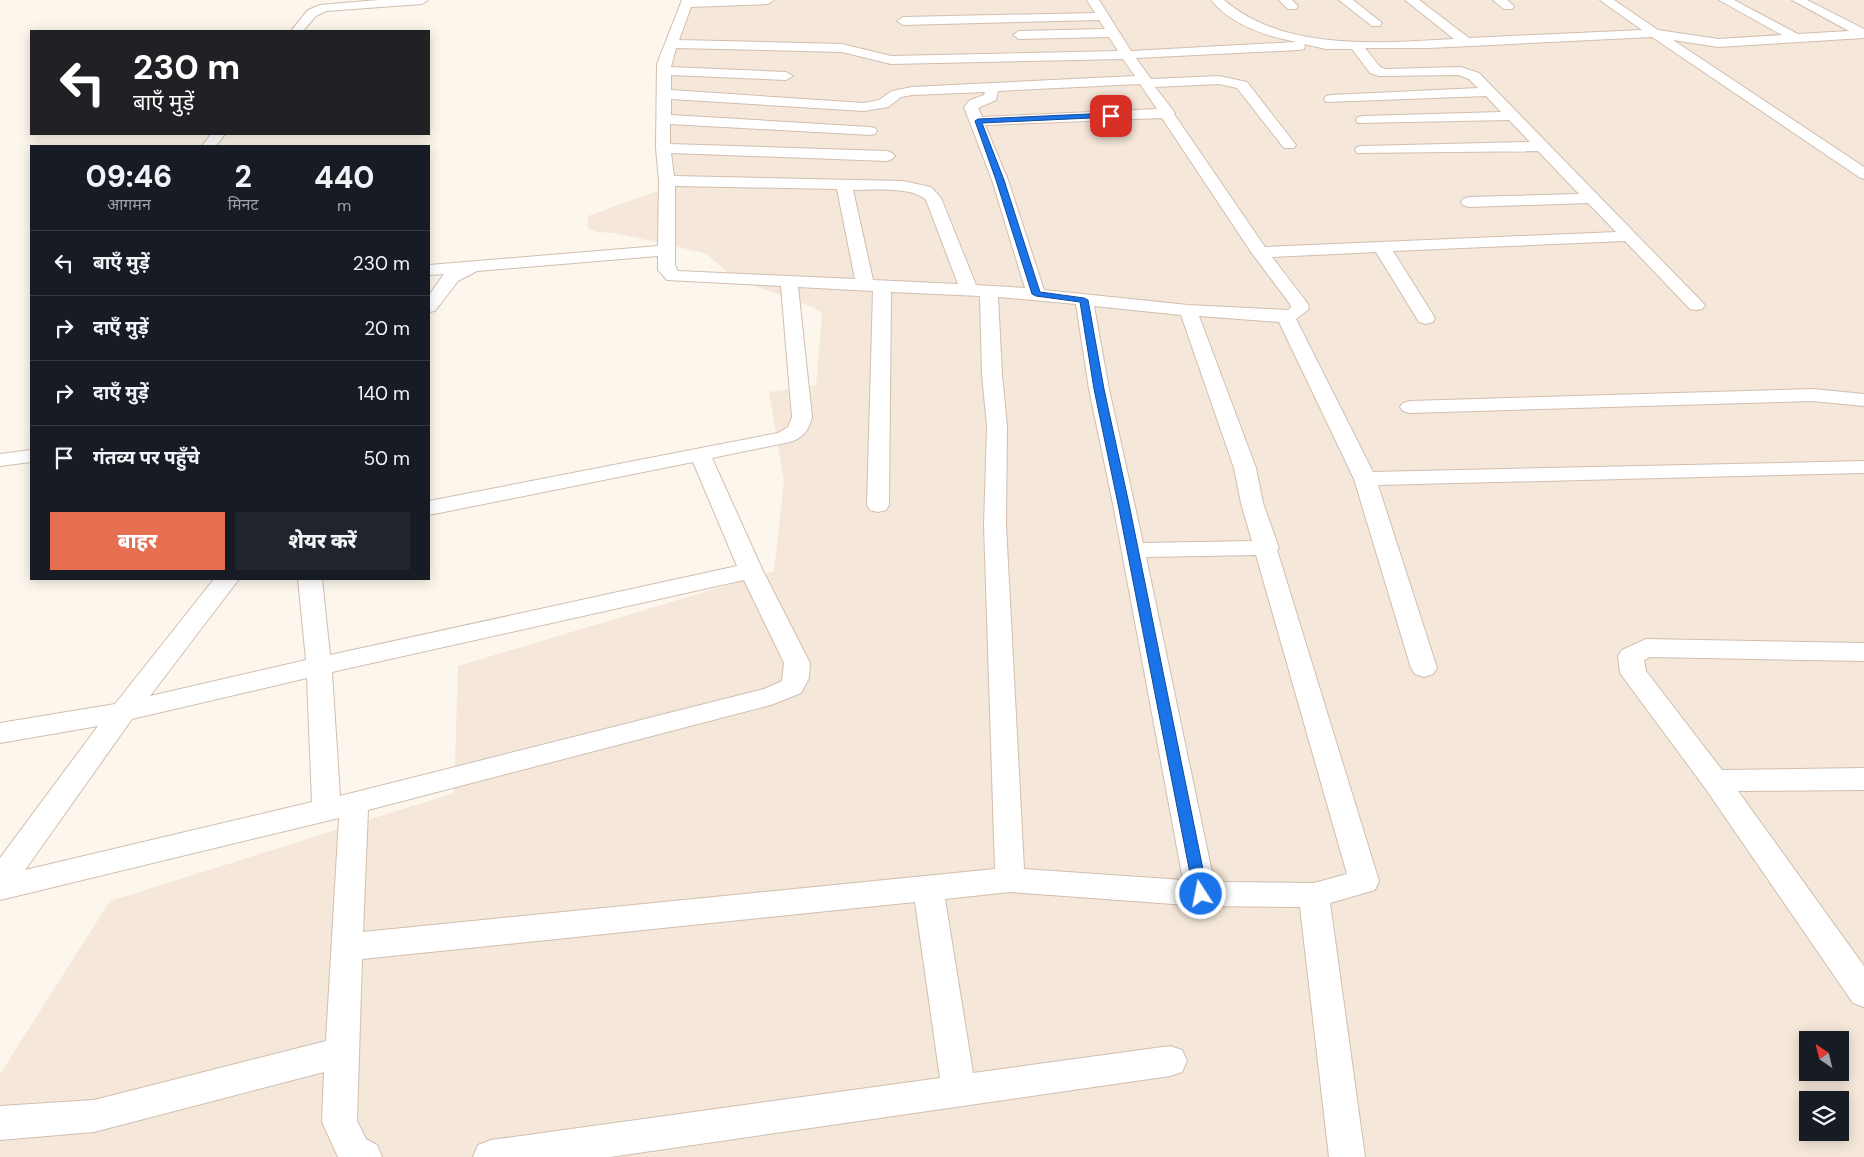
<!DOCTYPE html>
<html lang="hi">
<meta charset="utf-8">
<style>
:root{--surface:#171b24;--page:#20242c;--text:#f1f3f6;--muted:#9ea1a6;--line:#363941;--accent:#e76f51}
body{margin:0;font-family:"DM Sans","Noto Sans Devanagari",sans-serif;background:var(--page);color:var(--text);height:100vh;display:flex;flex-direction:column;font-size:19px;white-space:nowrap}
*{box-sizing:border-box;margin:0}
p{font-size:16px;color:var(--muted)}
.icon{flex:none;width:28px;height:28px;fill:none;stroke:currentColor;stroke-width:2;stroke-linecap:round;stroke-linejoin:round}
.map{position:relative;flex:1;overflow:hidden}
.panel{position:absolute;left:30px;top:145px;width:400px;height:435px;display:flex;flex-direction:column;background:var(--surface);border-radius:0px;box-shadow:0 2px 12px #0003}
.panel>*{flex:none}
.hud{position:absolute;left:30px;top:30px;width:400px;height:105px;border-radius:0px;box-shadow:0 2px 12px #0003;background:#202124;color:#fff;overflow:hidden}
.needle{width:32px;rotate:325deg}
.controls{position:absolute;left:1799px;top:1031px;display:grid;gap:10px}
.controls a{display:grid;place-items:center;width:50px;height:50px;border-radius:0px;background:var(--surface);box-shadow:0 2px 12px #0003;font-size:25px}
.pin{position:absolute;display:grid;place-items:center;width:42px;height:42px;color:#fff;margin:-21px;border-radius:10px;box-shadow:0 2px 8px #0006}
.me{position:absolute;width:55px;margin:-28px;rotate:349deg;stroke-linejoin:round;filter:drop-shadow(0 0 4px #0008)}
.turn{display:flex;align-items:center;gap:18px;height:105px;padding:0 20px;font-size:22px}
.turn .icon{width:65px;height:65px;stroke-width:2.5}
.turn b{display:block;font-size:35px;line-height:42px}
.eta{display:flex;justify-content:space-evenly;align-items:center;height:85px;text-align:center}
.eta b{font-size:30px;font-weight:800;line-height:35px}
.button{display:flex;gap:10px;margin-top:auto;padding:10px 20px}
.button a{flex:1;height:58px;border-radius:0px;background:var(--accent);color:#fff;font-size:20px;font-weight:800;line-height:58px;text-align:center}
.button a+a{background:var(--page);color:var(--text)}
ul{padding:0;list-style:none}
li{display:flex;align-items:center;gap:15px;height:65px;padding:0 20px;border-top:1px solid var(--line)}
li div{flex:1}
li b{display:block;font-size:19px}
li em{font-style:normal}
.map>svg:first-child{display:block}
</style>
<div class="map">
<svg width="1864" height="1157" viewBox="0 0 1864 1157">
<rect width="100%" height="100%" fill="#fdf6ec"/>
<path fill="#f5e8da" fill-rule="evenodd" d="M682,0H1864V1157H0V1074L110,901L454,793L458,666L774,571L784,481L769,392L816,385L822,313L812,307L736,279L705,253L614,233L596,232L588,228V216L660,190L658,66ZM1808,1040H1840V1072H1808ZM1808,1100H1840V1132H1808Z"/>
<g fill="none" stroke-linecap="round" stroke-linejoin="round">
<defs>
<path id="street" d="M378,0H428L422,4L326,11L316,16L303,31H291L308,10L320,5Z
M682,0H774L768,4L691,7L679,40L842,44L891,56L1118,51L1109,37L1019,39L1013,35L1019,31L1105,29L1099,20L903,25L897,21L903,17L1095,13L1087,0H1099L1131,51L1296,42C1266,36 1231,25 1211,0H1224C1284,52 1380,43 1454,39L1405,0H1419L1469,38L1642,30L1600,0H1614L1658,30L1718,39L1782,35L1719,0H1734L1798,34L1849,31L1792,0H1807L1864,29V38L1718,47L1673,40L1864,167V179L1859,177L1652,37L1429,48H1365L1380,67L1385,69L1461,67L1479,73L1705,305L1702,309L1696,310L1690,309L1625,241L1393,251L1435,318L1433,322L1426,324L1419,322L1376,252L1272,257L1308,304L1309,309L1296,319L1373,472L1864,461V473L1378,485L1437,668L1433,674L1424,677L1415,674L1411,668L1354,479L1279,322L1199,316L1256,468L1263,503L1279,548L1277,550L1379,881L1375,890L1330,903L1365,1157H1329L1300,907L1201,906L1010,892L945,899L973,1073L1170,1046L1182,1050L1187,1061L1182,1072L1170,1076L610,1157H473L478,1145L491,1140L940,1078L915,902L362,959L357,1121L366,1139L377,1145L382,1157H338L322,1122L324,1072L94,1132L0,1140V1106L94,1100L326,1041L339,818L0,900V858L98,726L0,743V723L115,704L214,579H239L150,696L306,660L298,579H322L330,655L737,566L693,462L429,515V501L778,433L788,427L792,417L781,286L667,280L658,270V256L477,271L458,281L435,311L429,312V295L444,274L429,275V265L658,246L659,181L656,148L657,64ZM1304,44L1326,49H1352L1370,73L1379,76L1459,75L1469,79L1478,88L1331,95L1326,96L1324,99L1326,102L1486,96L1501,112L1363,116L1358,117L1356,120L1358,123L1509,120L1530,142L1362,146L1357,147L1355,150L1357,153L1538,151L1579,194L1469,197L1463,199L1461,202L1463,205L1469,207L1588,203L1616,232L1265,247L1174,114L1175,113L1155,87L1219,84L1237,88L1284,148H1294L1296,145L1247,82L1219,76L1151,79L1136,58L1299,50L1304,49L1305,46ZM676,48L842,52L891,64L1123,59L1135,76L912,87L892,91L879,100L864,103L671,90V75L786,80L793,76L786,72L671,67ZM1140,84L1157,109L982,117L978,108L996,100L998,91ZM985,92L984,95L970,100L964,107L992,180L1025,288L976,285L941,198L931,187L903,181L674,176L671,153L887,161L892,159L895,156L892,153L887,151L670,144V124L870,135L875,134L877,131L875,128L870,127L671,115V99L864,111L888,107L901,97L912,95ZM1162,118L1251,252L1290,304L1291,308L1288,310L1188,305L1044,290L1008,180L985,125ZM675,186L837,189L855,279L678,271L675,265ZM853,190C872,190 912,186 926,200L958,284L873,280ZM798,287L873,291L867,505L870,510L878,512L886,510L889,505L891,292L980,296L982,375L987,426L984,525L995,869L363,932L368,810L771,705L801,693L809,678L810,663L763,571L712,458L790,442C803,438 809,430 812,417ZM998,297L1076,304L1089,389L1113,504L1183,880L1024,869L1006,525L1007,426L1002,375ZM1094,306L1181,315L1234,468L1241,503L1252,541L1143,543L1109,389ZM1256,555L1347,874L1314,883L1214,882L1146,557ZM744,580L784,663L782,681L764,689L340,796L332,672ZM307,678L312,802L25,870L132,719Z
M1279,0H1292L1298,6L1296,9H1288Z
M1339,0H1353L1382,23L1380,26H1372Z
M1493,0H1507L1514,6L1512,9H1504Z
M211,134H225L216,146H202Z
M1813,389L1864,394V406L1813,401L1410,413L1403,411L1400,407L1403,403L1410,401Z
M31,450V462L0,466V454Z
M1646,639L1864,643V661L1650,657L1644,660L1646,671L1722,770L1864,768V790L1738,791L1864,966V1007L1853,1003L1705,788L1620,673L1618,656L1622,650Z"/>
</defs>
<use href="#street" stroke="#d1beb0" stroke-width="2"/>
<use href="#street" fill="#fff" fill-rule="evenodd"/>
</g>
<path fill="#1a73e8" stroke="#114b97" d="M1111,113L1113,114V117L982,123L1004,180L1040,292L1084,298L1088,300L1104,389L1129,504L1208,894L1206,898L1201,900L1196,898L1194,894L1118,504L1094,389L1080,302L1036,296L1032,294L996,180L975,121L978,119Z"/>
</svg>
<div class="controls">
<a><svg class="needle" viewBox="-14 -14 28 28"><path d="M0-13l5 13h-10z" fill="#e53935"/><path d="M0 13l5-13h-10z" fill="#9ea1a6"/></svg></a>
<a><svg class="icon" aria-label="layers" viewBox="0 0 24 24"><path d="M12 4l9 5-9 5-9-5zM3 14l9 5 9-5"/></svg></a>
</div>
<div class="pin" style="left:1111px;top:116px;background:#d93025"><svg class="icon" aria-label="arrive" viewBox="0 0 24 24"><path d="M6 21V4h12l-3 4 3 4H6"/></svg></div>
<svg class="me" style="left:1201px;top:894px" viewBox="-20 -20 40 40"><circle r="17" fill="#1a73e8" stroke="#fff" stroke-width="3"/><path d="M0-11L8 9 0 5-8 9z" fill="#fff"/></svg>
<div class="hud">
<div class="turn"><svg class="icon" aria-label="left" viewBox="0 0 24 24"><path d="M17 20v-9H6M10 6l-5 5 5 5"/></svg><div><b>230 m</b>बाएँ मुड़ें</div></div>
</div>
<section class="panel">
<div class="eta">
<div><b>09:46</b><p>आगमन</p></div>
<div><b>2</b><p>मिनट</p></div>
<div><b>440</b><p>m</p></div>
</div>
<ul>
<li><svg class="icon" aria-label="left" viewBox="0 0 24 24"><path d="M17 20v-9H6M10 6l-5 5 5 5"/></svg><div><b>बाएँ मुड़ें</b></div><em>230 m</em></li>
<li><svg class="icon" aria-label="right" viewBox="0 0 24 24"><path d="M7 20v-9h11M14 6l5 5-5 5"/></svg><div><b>दाएँ मुड़ें</b></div><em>20 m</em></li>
<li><svg class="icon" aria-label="right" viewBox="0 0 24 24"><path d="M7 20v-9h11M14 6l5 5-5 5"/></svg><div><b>दाएँ मुड़ें</b></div><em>140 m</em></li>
<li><svg class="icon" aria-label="arrive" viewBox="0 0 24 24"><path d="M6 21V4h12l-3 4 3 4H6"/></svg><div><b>गंतव्य पर पहुँचे</b></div><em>50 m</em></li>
</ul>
<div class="button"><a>बाहर</a><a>शेयर करें</a></div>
</section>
</div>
